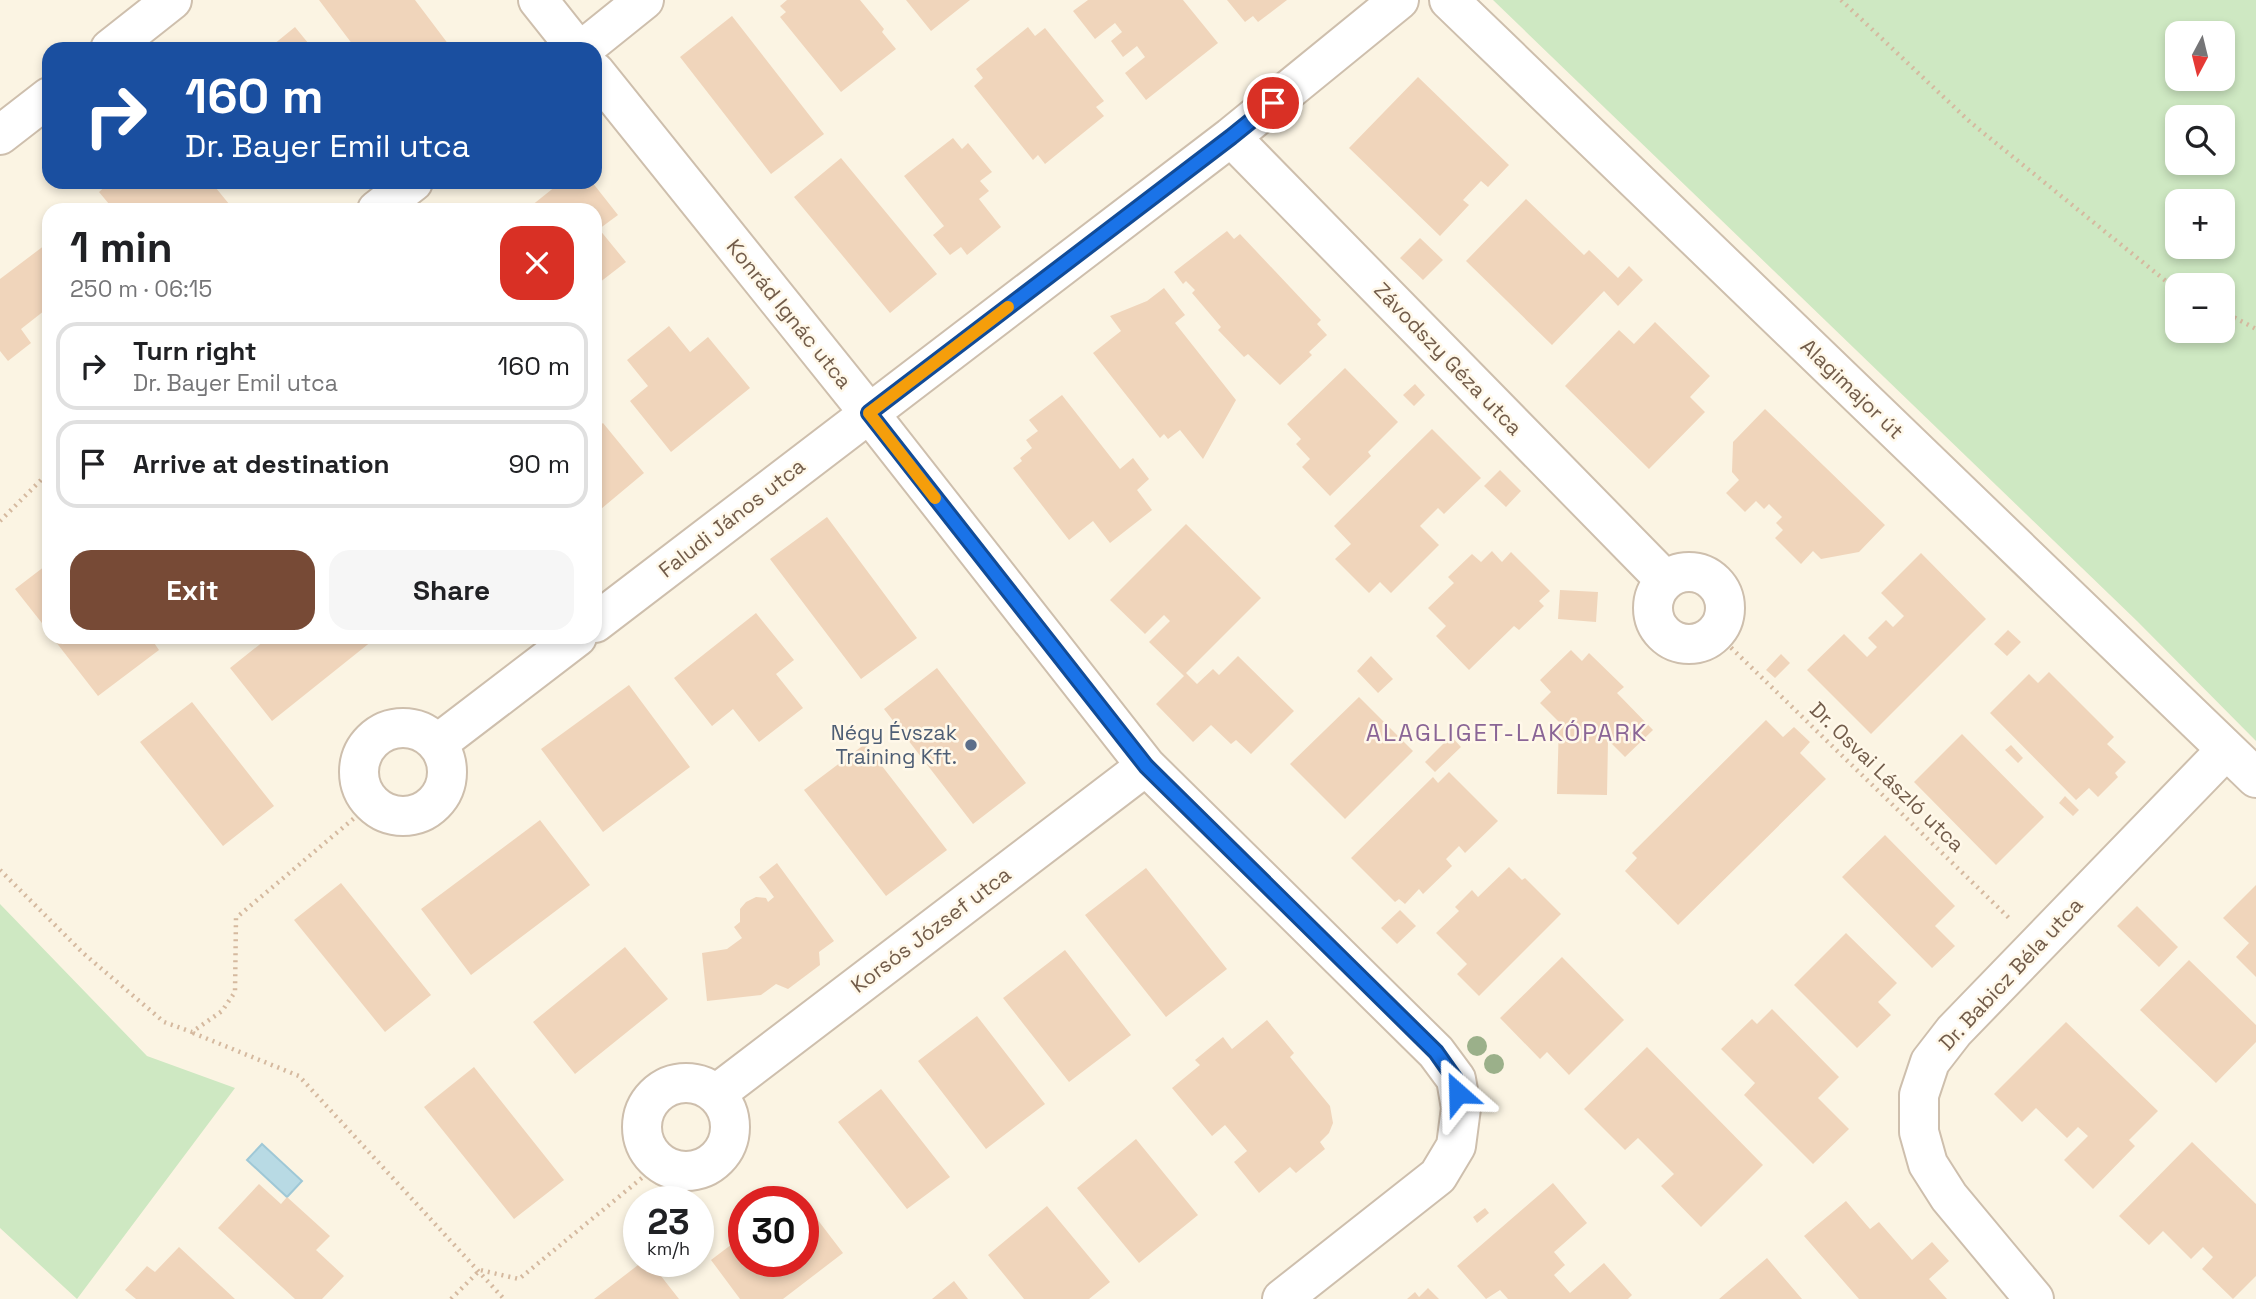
<!DOCTYPE html>
<meta charset="utf-8">
<style>
:root{--surface:#fff;--page:#f6f6f6;--text:#202124;--muted:#757577;--line:#e0e0e0;--accent:#774a36}
body{margin:0;font-family:"Space Grotesk",sans-serif;background:var(--page);color:var(--text);height:100vh;display:flex;flex-direction:column;font-size:26px;white-space:nowrap}
*{box-sizing:border-box;margin:0}
p{font-size:23px;color:var(--muted)}
.icon{flex:none;width:38px;height:38px;fill:none;stroke:currentColor;stroke-width:2;stroke-linecap:round;stroke-linejoin:round}
.map{position:relative;flex:1;overflow:hidden}
.side{position:absolute;left:42px;top:203px;width:560px;height:441px;display:flex;flex-direction:column;background:var(--surface);border-radius:21px;box-shadow:0 4px 10px #0003}
.side>*{flex:none}
.hud{position:absolute;left:42px;top:42px;width:560px;height:147px;border-radius:21px;box-shadow:0 4px 10px #0003;background:#1a4fa0;color:#fff;overflow:hidden}
.needle{width:46px;rotate:187deg}
.fabs{position:absolute;left:2165px;top:21px;display:grid;gap:14px}
.fabs a{display:grid;place-items:center;width:70px;height:70px;border-radius:14px;background:var(--surface);box-shadow:0 4px 10px #0003;font-size:35px}
.speed{position:absolute;left:623px;top:1186px;display:flex;gap:14px;font-size:35px;font-weight:700;text-align:center}
.speed>*{display:grid;place-content:center;width:91px;height:91px;border-radius:50%;background:var(--surface);box-shadow:0 4px 10px #0003;line-height:1}
.speed small{font-size:18px;font-weight:400}
.speed .limit{border:10px solid #d22;background:#fff;color:#111}
.pin{position:absolute;display:grid;place-items:center;width:60px;height:60px;color:#fff;margin:-30px;border:4px solid #fff;border-radius:50%;box-shadow:0 2px 7px #0007}
.me{position:absolute;width:77px;margin:-38px;rotate:335deg;stroke-linejoin:round;filter:drop-shadow(0 0 5px #0008)}
.turn{display:flex;align-items:center;gap:24px;height:147px;padding:0 28px;font-size:32px}
.turn .icon{width:91px;height:91px;stroke-width:2.5}
.turn b{display:block;font-size:49px;line-height:60px}
.round{display:grid;place-items:center;flex:none;width:74px;height:74px;border-radius:21px;background:var(--page)}
.summary{display:flex;align-items:center;justify-content:space-between;height:119px;padding:0 28px}
h1{font-size:42px;font-weight:600;line-height:52px}
.button{display:flex;gap:14px;margin-top:auto;padding:14px 28px}
.button a{flex:1;height:80px;border-radius:21px;background:var(--accent);color:#fff;font-size:28px;font-weight:600;line-height:80px;text-align:center}
.button a+a{background:var(--page);color:var(--text)}
ul{padding:0;list-style:none}
li{display:flex;align-items:center;gap:21px;height:88px;margin:0 14px 10px;padding:0 14px;border:4px solid var(--line);border-radius:21px}
li div{flex:1}
li b{display:block;font-size:26px}
li em{font-style:normal}
.map>svg:first-child{display:block}
</style>
<div class="map">
<svg width="2256" height="1299" viewBox="0 0 2256 1299">
<rect width="100%" height="100%" fill="#fbf4e3"/>
<path fill="#cee8c2" fill-rule="evenodd" d="M1493,0H2256V741L2137,621ZM2222,33V79H2177V33ZM2177,117H2222V163H2177ZM2222,201V247H2177V201ZM2177,285H2222V331H2177Z
M0,904L147,1056L235,1088L77,1299L0,1228Z"/>
<path fill="#b8dae4" stroke="#9fc8d6" stroke-width="2" d="M262,1144L302,1181L287,1197L247,1160Z"/>
<path fill="#f0d5bb" d="M319,0H415L452,49H356Z
M787,0H860L884,29L882,32L896,49L841,92L780,17L786,12L780,6Z
M906,0H970L931,31Z
M1088,0H1183L1218,43L1146,100L1125,73L1145,57L1137,46L1123,57L1111,41L1122,32L1115,23L1095,39L1073,11Z
M1227,0H1287L1258,22L1253,16L1245,22Z
M732,16L824,134L771,174L680,57Z
M295,27L313,49H268Z
M1028,27L1035,36L1045,28L1104,101L1096,107L1104,116L1045,164L1038,155L1033,160L974,86L983,78L976,69Z
M1418,77L1509,165L1488,187L1481,181L1463,200L1469,205L1440,236L1349,148Z
M953,138L962,149L968,143L992,172L980,181L989,191L979,199L1001,227L967,255L961,247L950,255L933,235L944,226L904,176Z
M841,158L937,274L890,313L794,197Z
M110,182H211L234,210H114L99,192Z
M561,182H592L618,215L599,229L626,262L595,286V210H526Z
M1526,199L1584,255L1589,250L1618,278L1629,266L1643,280L1618,306L1604,291L1552,345L1466,261Z
M1227,231L1234,239L1240,234L1321,320L1317,324L1327,335L1309,352L1312,355L1280,385L1248,354L1244,357L1218,330L1221,327L1192,293L1195,290L1186,281L1183,284L1174,272Z
M1420,238L1443,260L1423,280L1400,258Z
M49,242V307L21,329L31,343L8,361L0,351V279Z
M1164,288L1185,315L1175,323L1236,400L1203,459L1180,430L1168,439L1164,434L1160,438L1093,353L1121,331L1110,316L1147,301Z
M1655,322L1710,376L1690,397L1705,412L1649,469L1565,386L1619,330L1634,344Z
M669,326L690,352L708,337L750,388L671,452L630,401L648,386L627,360Z
M1345,368L1398,422L1368,452L1371,456L1330,496L1302,467L1310,459L1296,444L1301,439L1287,424Z
M1415,384L1425,395L1414,406L1403,395Z
M1062,395L1120,469L1133,458L1149,479L1137,490L1152,510L1110,543L1093,521L1069,540L1013,468L1022,461L1020,458L1032,448L1026,440L1038,431L1029,420Z
M1765,409L1885,525L1859,552L1821,559L1813,551L1801,564L1775,538L1783,530L1776,523L1782,517L1769,504L1764,509L1756,501L1745,512L1726,493L1739,480L1732,472L1733,442Z
M603,423L644,473L595,514V429Z
M1432,429L1481,478L1444,514L1438,508L1420,526L1439,545L1391,593L1380,582L1369,593L1335,559L1351,544L1334,526Z
M1500,470L1521,491L1506,507L1484,486Z
M827,517L917,638L861,679L770,559Z
M1186,524L1261,598L1186,673L1197,684L1213,669L1219,675L1238,656L1294,711L1251,754L1236,740L1231,744L1211,725L1193,742L1156,704L1184,676L1149,642L1170,621L1164,615L1145,634L1110,600Z
M1492,551L1502,562L1511,552L1550,591L1539,601L1544,606L1519,630L1514,626L1469,670L1436,636L1446,626L1428,608L1454,583L1448,577L1472,554L1481,562Z
M1921,553L1986,619L1871,734L1807,670L1844,634L1867,657L1877,647L1868,638L1886,620L1893,627L1904,616L1881,593Z
M49,563V632L15,589Z
M1560,590L1598,592L1596,622L1558,619Z
M756,613L794,660L776,674L803,708L759,742L733,709L712,726L674,678Z
M2008,630L2021,642L2007,656L1994,644Z
M52,637H150L159,650L98,696Z
M269,637H377L272,721L230,668Z
M1571,650L1582,661L1589,653L1624,687L1617,693L1653,730L1625,757L1608,740L1607,795L1557,794L1559,722L1540,703L1551,692L1540,680Z
M1781,654L1790,663L1775,678L1766,670Z
M1371,656L1393,679L1378,693L1357,671Z
M937,668L1026,783L973,824L884,709Z
M2049,672L2114,737L2107,744L2126,762L2115,773L2118,777L2098,797L2089,788L2076,800L1990,713L2029,674L2038,683Z
M629,685L690,767L603,832L541,749Z
M1359,697L1413,751L1345,819L1290,764Z
M192,702L274,806L223,846L140,742Z
M1766,720L1783,737L1794,727L1810,742L1800,753L1826,779L1678,925L1625,871L1637,858L1632,853Z
M1962,734L2044,817L1996,865L1914,782Z
M1451,736L1461,747L1435,772L1425,762Z
M865,744L947,850L886,896L804,790Z
M2011,745L2023,758L2018,763L2005,750Z
M1449,772L1498,821L1465,853L1459,846L1446,859L1452,866L1423,894L1419,889L1405,904L1399,899L1395,902L1351,858L1433,777L1438,783Z
M2065,796L2079,810L2073,816L2059,803Z
M540,820L590,885L471,975L421,909Z
M1885,835L1955,906L1935,926L1955,946L1932,968L1842,877Z
M777,863L834,941L819,952L820,965L788,989L776,984L761,995L707,1001L702,953L727,949L742,938L734,927L740,922V909L746,902L756,897L766,898L768,902L774,897L759,877Z
M1509,867L1522,880L1525,878L1561,914L1479,996L1457,974L1467,964L1436,933L1459,911L1455,907L1472,890L1478,897Z
M1146,868L1227,969L1166,1017L1085,915Z
M341,883L431,995L385,1032L294,920Z
M2256,885V977L2236,957L2249,943L2223,918Z
M2137,906L2178,947L2159,967L2117,926Z
M1400,910L1416,926L1397,944L1381,928Z
M1846,933L1897,983L1878,1002L1891,1015L1857,1048L1794,985Z
M625,947L668,999L575,1074L533,1022Z
M1065,950L1131,1035L1069,1082L1003,998Z
M1562,957L1624,1020L1569,1075L1547,1052L1540,1059L1500,1018Z
M2189,960L2256,1025V1042L2216,1083L2140,1010Z
M1772,1009L1839,1077L1818,1098L1849,1129L1813,1164L1744,1095L1755,1083L1721,1049L1752,1019L1757,1024Z
M977,1016L1045,1104L986,1149L918,1061Z
M1267,1020L1294,1053L1290,1057L1330,1106L1333,1123L1329,1133L1320,1142L1325,1149L1296,1173L1290,1167L1259,1193L1234,1162L1247,1151L1225,1125L1212,1136L1172,1088L1200,1065L1195,1060L1223,1037L1232,1049Z
M2066,1022L2158,1111L2129,1140L2135,1146L2093,1189L2064,1160L2088,1136L2078,1127L2067,1138L2036,1108L2022,1122L1994,1094Z
M1647,1047L1763,1165L1701,1227L1661,1186L1674,1174L1638,1138L1625,1150L1584,1109Z
M474,1067L564,1180L514,1219L424,1107Z
M881,1089L950,1177L907,1209L838,1122Z
M1136,1139L1198,1215L1139,1263L1077,1188Z
M2192,1142L2256,1204V1276L2233,1299L2202,1269L2213,1257L2203,1247L2191,1259L2163,1231L2149,1245L2119,1216Z
M1553,1183L1587,1223L1554,1252L1565,1265L1554,1275L1570,1293L1604,1263L1632,1295L1628,1299H1508L1500,1290L1486,1299L1457,1266Z
M259,1184L281,1204L287,1197L330,1236L316,1250L344,1276L322,1299H295L218,1228Z
M798,1194L843,1253L783,1299H740L711,1260L744,1235V1262H803V1202H787Z
M1846,1201L1870,1229L1879,1222L1912,1260L1932,1242L1949,1261L1929,1279L1947,1299H1859L1804,1236Z
M1047,1206L1110,1282L1089,1299H1024L988,1255Z
M1485,1208L1489,1213L1477,1223L1473,1217Z
M179,1247L235,1299H136L125,1290L147,1266L155,1272Z
M1767,1258L1802,1299H1719Z
M642,1262H650L679,1299H594Z
M954,1281L968,1299H932Z
M1428,1288L1439,1299H1407L1415,1292L1419,1297Z"/>
<g fill="none" stroke-linecap="round" stroke-linejoin="round">
<defs>
<path id="minor" d="M538,0L577,49
M1449,0L2256,778
M110,49L172,0
M583,49L644,0
M595,72L869,413L1146,766L1436,1052L1456,1079L1461,1108L1456,1146L1438,1176L1282,1299
M0,135L49,97
M1231,137L1665,580
M377,210L413,182
M1653 608a36 36 0 1 1 72 0a36 36 0 1 1-72 0Z
M595,623L1231,137L1399,0
M359 772a44 44 0 1 1 88 0a44 44 0 1 1-88 0Z
M437,744L577,637
M642 1127a44 44 0 1 1 88 0a44 44 0 1 1-88 0Z
M716,1094L1146,766
M2034,1299L1949,1197L1928,1164L1919,1132V1095L1930,1062L1954,1031L2226,750"/>
</defs>
<use href="#minor" stroke="#cebfad" stroke-width="42"/>
<path stroke="#d5b99f" stroke-width="4.5" stroke-dasharray="2 5" stroke-linecap="butt" d="M1841,0L1970,122L2167,282L2177,288
M2222,311L2256,329
M0,521L49,472
M1716,633L2011,920
M0,870L83,953L164,1022L192,1032L222,1011L235,992L236,918L372,803
M193,1033L299,1076L504,1299
M451,1299L480,1270L519,1279L660,1163"/>
<use href="#minor" stroke="#fff" stroke-width="38"/>
</g>
<g fill="#9bb08a">
<circle cx="1477" cy="1046" r="10"/>
<circle cx="1494" cy="1064" r="10"/>
</g>
<g fill="none" stroke-linecap="round" stroke-linejoin="round">
<defs>
<path id="route" d="M1273,103L1231,137L869,413L1146,766L1436,1052L1455,1079L1458,1093"/>
</defs>
<use href="#route" stroke="#114b97" stroke-width="18"/>
<use href="#route" stroke="#1a73e8" stroke-width="12"/>
<path stroke="#f59e0b" stroke-width="12" d="M935,498L869,413L1008,307"/>
</g>
<circle fill="#5c6f8a" stroke="#fff8e9" stroke-width="2.5" cx="971" cy="745" r="7"/>
<g text-anchor="middle" stroke-width="5" stroke-linejoin="round" paint-order="stroke">
<g font-size="21" fill="#725c4a" stroke="#fff8e9">
<text transform="translate(789 314) rotate(51)" y="7">Konrád Ignác utca</text>
<text transform="translate(1448 359) rotate(46)" y="7">Závodszy Géza utca</text>
<text transform="translate(1852 389) rotate(44)" y="7">Alagimajor út</text>
<text transform="translate(732 518) rotate(-38)" y="7">Faludi János utca</text>
<text transform="translate(1887 777) rotate(44)" y="7">Dr. Osvai László utca</text>
<text transform="translate(931 930) rotate(-37)" y="7">Korsós József utca</text>
<text transform="translate(2011 974) rotate(-47)" y="7">Dr. Babicz Béla utca</text>
</g>
<g font-size="21" fill="#4e5e75" stroke="#fff8e9" text-anchor="end">
<text x="957" y="740">Négy Évszak<tspan x="957" dy="24">Training Kft.</tspan></text>
</g>
<g font-size="24" letter-spacing="2" fill="#8a6596" stroke="#fff8e9">
<text x="1507" y="741">ALAGLIGET-LAKÓPARK</text>
</g>
</g>
</svg>
<div class="fabs">
<a><svg class="needle" viewBox="-14 -14 28 28"><path d="M0-13l5 13h-10z" fill="#e53935"/><path d="M0 13l5-13h-10z" fill="#757577"/></svg></a>
<a><svg class="icon" aria-label="search" viewBox="0 0 24 24"><circle cx="10" cy="10" r="6"/><path d="M15 15l6 6"/></svg></a>
<a>+</a>
<a>−</a>
</div>
<div class="speed"><div>23<small>km/h</small></div><div class="limit">30</div></div>
<div class="pin" style="left:1273px;top:103px;background:#d93025"><svg class="icon" aria-label="arrive" viewBox="0 0 24 24"><path d="M6 21V4h12l-3 4 3 4H6"/></svg></div>
<svg class="me" style="left:1458px;top:1093px" viewBox="-20 -20 40 40"><path d="M0-17L14 15 0 8-14 15z" fill="#1a73e8" stroke="#fff" stroke-width="4"/></svg>
<div class="hud">
<div class="turn"><svg class="icon" aria-label="right" viewBox="0 0 24 24"><path d="M7 20v-9h11M14 6l5 5-5 5"/></svg><div><b>160 m</b>Dr. Bayer Emil utca</div></div>
</div>
<section class="side">
<div class="summary"><div><h1>1 min</h1><p>250 m · 06:15</p></div><a class="round" style="background:#d93025;color:#fff"><svg class="icon" aria-label="close" viewBox="0 0 24 24"><path d="M6 6l12 12M18 6L6 18"/></svg></a></div>
<ul>
<li><svg class="icon" aria-label="right" viewBox="0 0 24 24"><path d="M7 20v-9h11M14 6l5 5-5 5"/></svg><div><b>Turn right</b><p>Dr. Bayer Emil utca</p></div><em>160 m</em></li>
<li><svg class="icon" aria-label="arrive" viewBox="0 0 24 24"><path d="M6 21V4h12l-3 4 3 4H6"/></svg><div><b>Arrive at destination</b></div><em>90 m</em></li>
</ul>
<div class="button"><a>Exit</a><a>Share</a></div>
</section>
</div>
